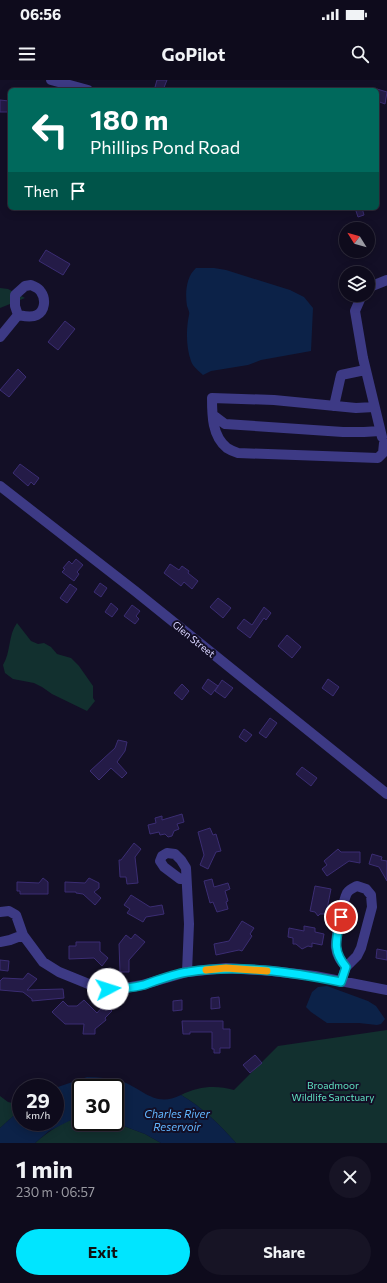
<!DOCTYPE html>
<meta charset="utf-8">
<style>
:root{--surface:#0e0b1c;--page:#171425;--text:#f1f3f6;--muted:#9b9ba3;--line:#2e2b3b;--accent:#00e5ff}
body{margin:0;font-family:Commissioner,sans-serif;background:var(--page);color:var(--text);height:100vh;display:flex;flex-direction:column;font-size:15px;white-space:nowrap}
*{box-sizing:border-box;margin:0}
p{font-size:13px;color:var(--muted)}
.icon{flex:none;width:22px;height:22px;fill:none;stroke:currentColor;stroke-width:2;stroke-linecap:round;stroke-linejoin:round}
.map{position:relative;height:1063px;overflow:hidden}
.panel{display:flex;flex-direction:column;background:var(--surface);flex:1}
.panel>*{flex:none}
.banner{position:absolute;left:8px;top:8px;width:371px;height:122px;border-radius:6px;box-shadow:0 2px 10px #0003,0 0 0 1px var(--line);background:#00695c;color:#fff;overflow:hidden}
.needle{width:26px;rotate:307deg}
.tools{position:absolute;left:339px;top:142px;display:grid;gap:8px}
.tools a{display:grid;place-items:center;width:36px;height:36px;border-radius:50%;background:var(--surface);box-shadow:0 2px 10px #0003,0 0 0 1px var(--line);font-size:20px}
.speed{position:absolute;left:12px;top:999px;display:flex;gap:8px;font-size:20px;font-weight:700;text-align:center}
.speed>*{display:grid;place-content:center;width:52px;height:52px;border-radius:50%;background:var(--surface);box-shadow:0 2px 10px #0003,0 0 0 1px var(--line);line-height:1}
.speed small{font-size:10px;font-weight:400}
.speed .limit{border:2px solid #111;border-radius:6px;background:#fff;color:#111}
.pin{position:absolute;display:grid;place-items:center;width:34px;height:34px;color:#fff;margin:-17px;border:2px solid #fff;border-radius:50%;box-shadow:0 1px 4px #0007}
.me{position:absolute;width:44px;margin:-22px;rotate:85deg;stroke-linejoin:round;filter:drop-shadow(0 0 3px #0008)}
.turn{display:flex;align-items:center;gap:14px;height:84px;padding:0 16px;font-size:18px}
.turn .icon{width:52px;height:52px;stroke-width:2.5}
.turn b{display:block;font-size:28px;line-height:34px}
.then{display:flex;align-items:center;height:38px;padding:0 16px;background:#0003;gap:8px;font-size:15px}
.round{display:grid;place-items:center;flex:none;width:42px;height:42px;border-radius:21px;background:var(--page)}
.summary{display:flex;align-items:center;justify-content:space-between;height:68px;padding:0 16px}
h1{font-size:24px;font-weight:700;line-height:30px}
.cta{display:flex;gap:8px;margin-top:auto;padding:8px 16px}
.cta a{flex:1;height:46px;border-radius:24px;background:var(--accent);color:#111;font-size:16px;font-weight:700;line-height:46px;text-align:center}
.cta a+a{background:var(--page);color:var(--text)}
.status{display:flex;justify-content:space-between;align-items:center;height:28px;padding:0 20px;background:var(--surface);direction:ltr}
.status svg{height:11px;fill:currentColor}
header{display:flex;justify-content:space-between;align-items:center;height:52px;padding:0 16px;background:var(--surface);font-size:18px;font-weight:700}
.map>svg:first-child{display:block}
</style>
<div class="status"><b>06:56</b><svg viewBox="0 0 49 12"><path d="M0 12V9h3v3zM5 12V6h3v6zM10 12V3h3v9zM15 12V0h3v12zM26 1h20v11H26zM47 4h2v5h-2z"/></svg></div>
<header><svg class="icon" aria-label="menu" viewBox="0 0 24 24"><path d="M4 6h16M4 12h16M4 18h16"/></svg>GoPilot<svg class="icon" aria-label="search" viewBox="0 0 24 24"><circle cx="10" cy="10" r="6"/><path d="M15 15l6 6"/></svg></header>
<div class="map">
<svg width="387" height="1063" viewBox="0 0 387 1063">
<rect width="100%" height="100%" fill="#130f26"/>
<path fill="#12302f" d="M0,208L8,209L25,218L0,228Z
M17,543L31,561L38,564L44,563L51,567L57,574L71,578L79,586L93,606V618L95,621L87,631L52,614L42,607L34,603L13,599L5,593L3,585C11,572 8,555 17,543Z
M387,950V1063H236C220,1045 202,1027 181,1015C199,1006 216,1005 234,1010L278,966Z
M0,1016L8,1022L21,1025L20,1030L0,1048Z
M81,1037V1042H113L145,1054L161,1063H35C48,1052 64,1040 81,1037Z"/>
<path fill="#0c2248" d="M196,188H214L226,190L290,210L304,217L313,228L311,271L261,280L248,285L211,291L203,295C199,291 193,287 191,281C186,267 186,249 189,235C190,232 188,229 187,226C185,213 186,197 196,188Z
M327,906L368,921L376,926L385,939L381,944L377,945L359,943H327L311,932L306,927L312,912L318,907Z
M87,997C99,997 109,998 121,1001C144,1009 154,1028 181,1015C202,1027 220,1045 236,1063H161L145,1054L113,1042H115V1008H81V1037L75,1038L49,1051L35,1063H0V1048L21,1029V1042H55V1008Z"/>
<path fill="#241b47" stroke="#3b2d73" d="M157,0H167L163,10L155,7Z
M377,9L387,12L385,24L377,21Z
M0,20L9,21V32H0Z
M355,128H362L364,135L358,137Z
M46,170L70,184L63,195L39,181Z
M65,241L75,249L58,270L48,262Z
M18,289L26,297L9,317L0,310Z
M20,384L39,398L34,405L31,402L28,406L13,393Z
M76,479L83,485L77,492L79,494L74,501L62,492L65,489L63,488L69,481L72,484Z
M170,484L179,490L182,486L189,491L188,493L198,501L192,509L184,502L181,506L164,493Z
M100,503L107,508L101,517L94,512Z
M70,504L77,509L67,523L60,518Z
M218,518L231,528L223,538L210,527Z
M111,523L118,529L112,537L105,532Z
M132,525L140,531L136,536L139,539L135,544L124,536Z
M264,527L271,533L266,540L264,538L250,558L237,548L244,539L252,545Z
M287,555L301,567L292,578L278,566Z
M208,599L218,606L211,615L202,608Z
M328,599L339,607L333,616L322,608Z
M222,600L233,608L225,618L215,611Z
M182,604L189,611L182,620L174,613Z
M270,638L277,643L266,658L259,653Z
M244,649L252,655L246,662L239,657Z
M118,660L127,662L125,671L117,682L127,693L122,698L111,688L99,700L90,691L115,668Z
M302,687L317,698L311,706L296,694Z
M182,734L184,742L177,744L179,749L174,751L172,756L168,757L165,754L160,755L159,752L150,754L148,745L156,743L155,738L162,736V740Z
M210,748L213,755L216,754L221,771L216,772L208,789L200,785L204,775L198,752Z
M134,763L141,769L135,777L138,803L127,804L126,797H120L119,780H121Z
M338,769L341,772H360V783L349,781L327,796L322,789L327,785L324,781Z
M372,774L382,777L381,780L387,781V801L379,787L369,784Z
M43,798L48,802V814H20V811H17V802L39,803Z
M89,798L99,803V808L94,812L101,818L95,825L83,814L76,813V812H65V802L85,803Z
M212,799L214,807L228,803L230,809L225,811L228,821L226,822L228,829L217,832L213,822L210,823L204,801Z
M315,806L331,809L326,834H320L318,836L315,832L310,831Z
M131,815L150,827L162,825L164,834L146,837L143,842L127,833L130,829L124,825Z
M242,841L254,848L250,854L252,856L242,871L239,870L216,875L214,864L229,861Z
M304,846L315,848V852L324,854L322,865L312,863V867L308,866L302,869L296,864H293V858L288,857L289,848L304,851Z
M135,854L145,862L129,880V892H120L119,864L126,855L131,859Z
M76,862H100V871L108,878L102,886L94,878L69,879V866H76Z
M377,869L387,871V880L376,878Z
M0,880L9,881L8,891L0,890Z
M28,893L37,899L27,910L63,909L64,918L32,921V919L23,912L0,910V901L3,898L23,899Z
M219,917L220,928L211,929V918Z
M84,920L97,933L105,924L112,931L105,938L106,940L95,949V954H83L84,944H65L52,932L63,921L68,926H77Z
M182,920V930L173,931V921Z
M182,941H223V949H230V968H220V973H214V969H212V952H190V954H183Z
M255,975L262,983L250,993L243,985Z"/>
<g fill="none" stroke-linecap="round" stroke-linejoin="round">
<path stroke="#3d3a85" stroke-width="10" d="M51,0L88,10
M31,205C35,207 39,208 41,212C46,219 45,231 37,235C31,238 24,236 18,235L15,226V215L25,206Z
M368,210L372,206L387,200
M362,215L355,231L363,278L382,357
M0,257L18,235
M334,326L341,295L365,290
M374,327L356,328L274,320L212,318C212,335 212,356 227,368C230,370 235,372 238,373L378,378L383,373L384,363
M213,335L225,344L343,352H364L380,351
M0,406L135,511L387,714
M186,798L180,799L164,787L160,781L162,776L167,773L175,774L181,780L186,788L189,844L187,892
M0,832L9,831L16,835L23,855L43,882L59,892L96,907L108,909H120L142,905L187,892L226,888L272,891L315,896L387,910
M0,862L10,860L23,855
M341,902L346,887L357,876L361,868L372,827L371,815L366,809L357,806C353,808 350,809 347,813C343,821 335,860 336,868C337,876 341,881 346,887"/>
</g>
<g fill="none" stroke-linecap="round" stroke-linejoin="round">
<defs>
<path id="route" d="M108,909C120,909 132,908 144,905C158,900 173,894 188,892C239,884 291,892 341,902L346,887C331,869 337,858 341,837"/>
</defs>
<use href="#route" stroke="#0095a6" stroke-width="10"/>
<use href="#route" stroke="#00e5ff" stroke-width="7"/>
<path stroke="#f59e0b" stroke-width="7" d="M206,890L226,888L267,891"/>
</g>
<g text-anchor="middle" stroke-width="4" stroke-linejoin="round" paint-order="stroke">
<g font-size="10" fill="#d9d4ff" stroke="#130f26">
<text transform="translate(194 559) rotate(39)" y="4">Glen Street</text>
</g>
<g font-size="10" fill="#5fe0c0" stroke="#130f26">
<text x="333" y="1009">Broadmoor<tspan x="333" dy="12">Wildlife Sanctuary</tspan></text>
</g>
<g font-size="11" font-style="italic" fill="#62b6ff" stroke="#130f26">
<text x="177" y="1038">Charles River<tspan x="177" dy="13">Reservoir</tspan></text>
</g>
</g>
</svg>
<div class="tools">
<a><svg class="needle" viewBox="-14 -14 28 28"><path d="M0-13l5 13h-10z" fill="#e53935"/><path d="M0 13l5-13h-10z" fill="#9b9ba3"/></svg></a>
<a><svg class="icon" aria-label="layers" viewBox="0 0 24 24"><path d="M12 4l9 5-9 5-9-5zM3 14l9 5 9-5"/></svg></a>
</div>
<div class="speed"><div>29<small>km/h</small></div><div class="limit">30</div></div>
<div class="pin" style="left:341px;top:837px;background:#d93025"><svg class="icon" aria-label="arrive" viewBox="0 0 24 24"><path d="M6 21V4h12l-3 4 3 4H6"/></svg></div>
<svg class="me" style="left:108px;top:909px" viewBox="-20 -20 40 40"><circle r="19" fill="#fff"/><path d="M0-13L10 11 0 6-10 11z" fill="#00e5ff"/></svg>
<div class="banner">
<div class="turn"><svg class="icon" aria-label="left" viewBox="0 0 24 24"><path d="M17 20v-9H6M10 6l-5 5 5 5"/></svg><div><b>180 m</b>Phillips Pond Road</div></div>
<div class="then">Then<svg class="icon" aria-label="arrive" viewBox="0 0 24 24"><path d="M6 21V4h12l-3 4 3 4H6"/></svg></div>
</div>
</div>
<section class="panel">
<div class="summary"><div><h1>1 min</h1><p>230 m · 06:57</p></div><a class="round"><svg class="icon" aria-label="close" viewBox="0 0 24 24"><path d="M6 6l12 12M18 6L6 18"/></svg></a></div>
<div class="cta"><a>Exit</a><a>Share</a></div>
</section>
